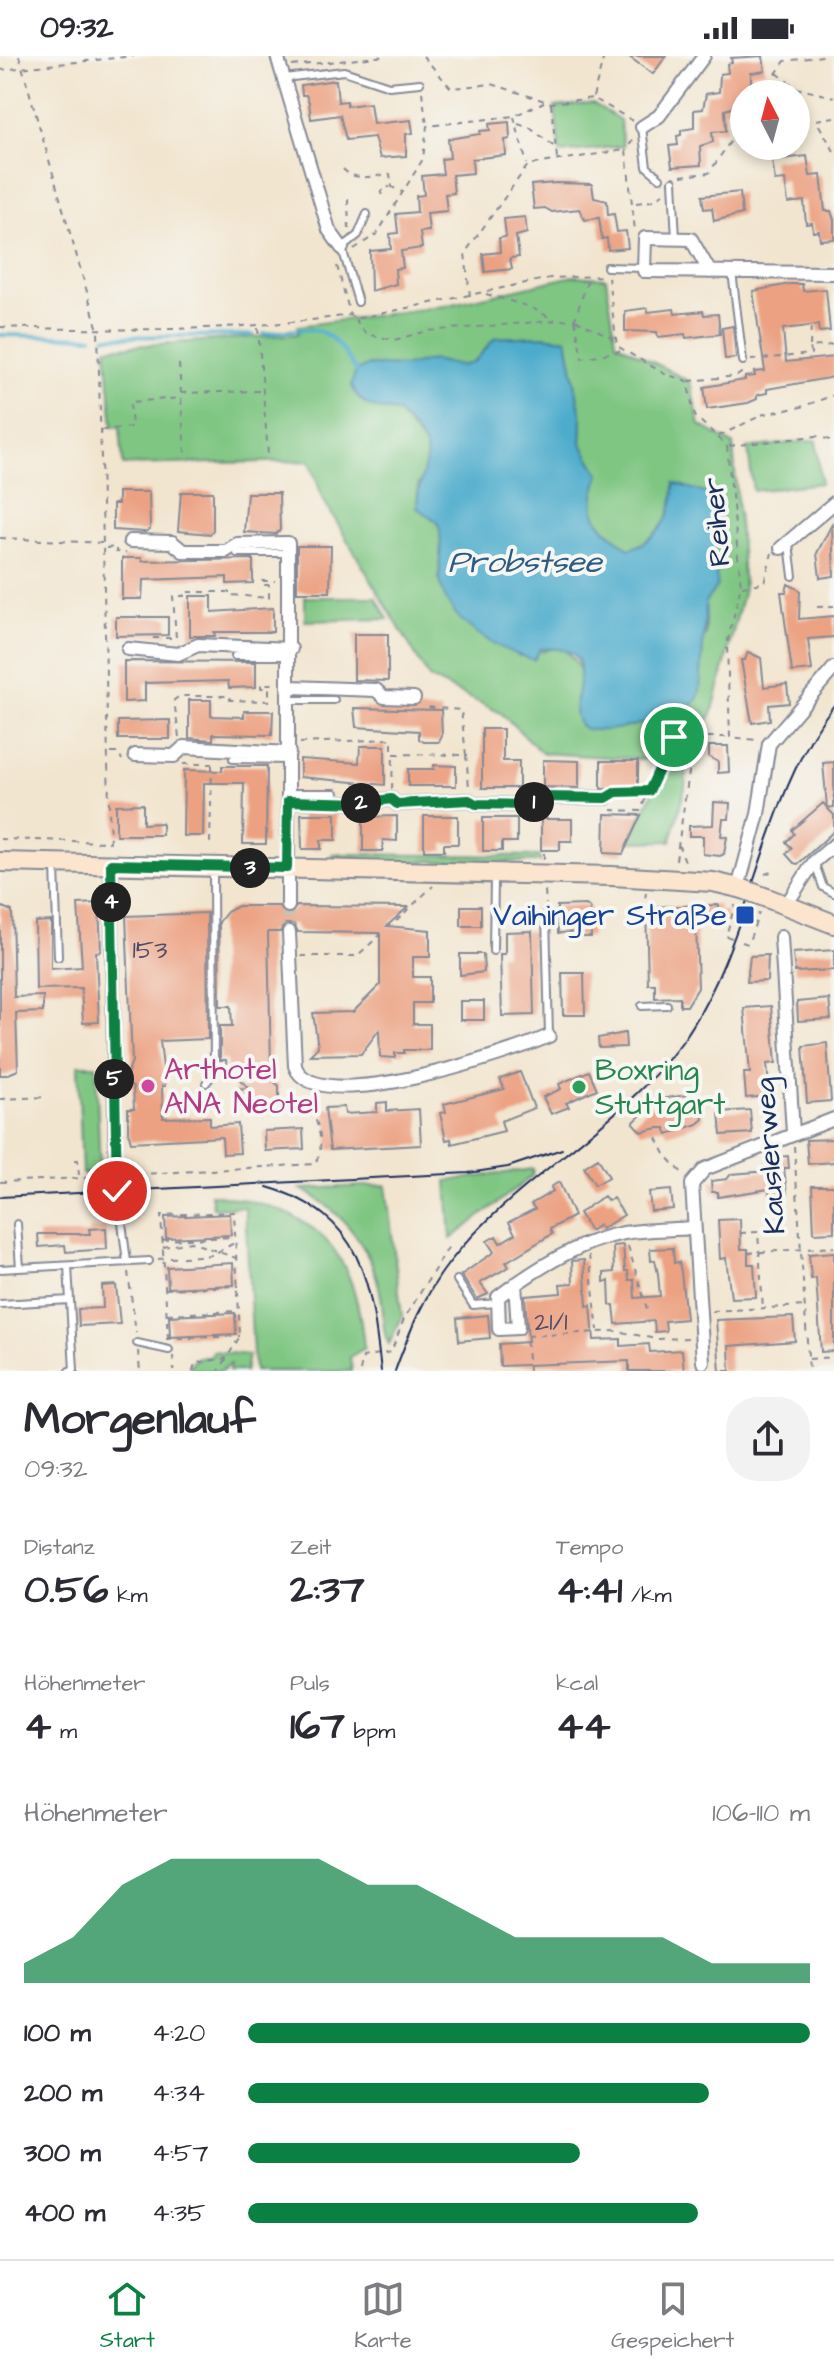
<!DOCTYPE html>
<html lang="de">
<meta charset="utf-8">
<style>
body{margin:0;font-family:"Architects Daughter",sans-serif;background:#f2f2f3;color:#2b2b33;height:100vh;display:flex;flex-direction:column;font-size:30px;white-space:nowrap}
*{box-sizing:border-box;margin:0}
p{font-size:26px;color:#7c7c81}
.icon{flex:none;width:44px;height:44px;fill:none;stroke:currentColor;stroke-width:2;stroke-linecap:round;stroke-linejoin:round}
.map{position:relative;height:1315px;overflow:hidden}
.drawer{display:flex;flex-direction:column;background:#fff;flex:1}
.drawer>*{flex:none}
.needle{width:52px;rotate:354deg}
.fabs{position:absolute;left:730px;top:24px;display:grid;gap:16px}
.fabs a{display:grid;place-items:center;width:80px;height:80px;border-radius:50%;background:#fff;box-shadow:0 4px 12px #0003;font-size:40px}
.pin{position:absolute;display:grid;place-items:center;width:68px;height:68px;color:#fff;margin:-34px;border:4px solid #fff;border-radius:50%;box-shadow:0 2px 8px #0007}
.km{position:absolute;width:40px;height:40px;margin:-20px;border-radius:50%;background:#222;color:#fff;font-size:22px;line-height:40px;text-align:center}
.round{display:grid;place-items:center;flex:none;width:84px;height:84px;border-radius:32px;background:#f2f2f3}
.head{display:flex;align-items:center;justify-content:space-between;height:136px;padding:0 24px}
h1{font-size:44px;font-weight:700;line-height:60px}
.figures{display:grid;grid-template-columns:repeat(3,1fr);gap:12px;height:136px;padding:8px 24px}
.figures div{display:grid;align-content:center}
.figures b{font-size:40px;font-weight:700}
.figures small{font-size:22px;font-weight:400}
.figures p{font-size:22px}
.chart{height:224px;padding:16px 24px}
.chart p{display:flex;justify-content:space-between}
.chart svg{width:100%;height:144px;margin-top:8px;fill:#0b8043;opacity:.7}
ul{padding:0 24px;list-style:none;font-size:26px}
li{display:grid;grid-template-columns:128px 96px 1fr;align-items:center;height:60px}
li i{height:20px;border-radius:10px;background:#0b8043}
.status{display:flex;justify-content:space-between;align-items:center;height:56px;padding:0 40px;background:#fff;direction:ltr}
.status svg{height:22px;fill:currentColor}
.tab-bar{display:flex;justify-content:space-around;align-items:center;height:112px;border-top:2px solid #e1e1e2;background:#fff;font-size:22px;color:#7c7c81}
.tab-bar a{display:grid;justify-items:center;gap:4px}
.tab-bar .selected{color:#0b8043}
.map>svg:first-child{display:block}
.green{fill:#7fc682;stroke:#4d7a70;stroke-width:2;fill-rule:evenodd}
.water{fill:#4daccc;stroke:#346e95;stroke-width:2}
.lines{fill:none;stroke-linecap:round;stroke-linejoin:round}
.stream{stroke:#4daccc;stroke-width:4}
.building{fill:#eca182}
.minor-tunnel{stroke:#c7c1b8;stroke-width:12;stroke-dasharray:12 6;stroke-linecap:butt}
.service-casing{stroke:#868a96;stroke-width:10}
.minor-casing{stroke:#868a96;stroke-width:16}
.secondary-casing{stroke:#868a96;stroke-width:22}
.path{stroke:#868a96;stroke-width:2;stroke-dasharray:6 6;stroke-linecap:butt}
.service{stroke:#fff;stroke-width:6}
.minor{stroke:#fff;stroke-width:12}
.secondary{stroke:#fbe5cf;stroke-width:18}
.tram{stroke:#1b2f5e;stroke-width:2}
.secondary-bridge-casing{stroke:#868a96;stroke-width:22;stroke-linecap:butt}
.secondary-bridge{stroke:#fbe5cf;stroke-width:18}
.route-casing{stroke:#fff;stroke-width:16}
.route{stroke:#0b8043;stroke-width:10}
.transit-dot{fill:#1a4fb4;stroke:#f6f6f2;stroke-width:3}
.hotel-dot{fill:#d1479c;stroke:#f6f6f2;stroke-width:3}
.leisure-dot{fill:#2e9e5b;stroke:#f6f6f2;stroke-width:3}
.labels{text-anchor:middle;stroke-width:8;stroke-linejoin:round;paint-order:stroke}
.number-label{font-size:26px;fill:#4f4c67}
.street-label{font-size:30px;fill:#1b2f5e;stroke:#f6f6f2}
.transit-label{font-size:30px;fill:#164399;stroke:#f6f6f2;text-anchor:end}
.hotel-label{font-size:30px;fill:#b23c85;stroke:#f6f6f2;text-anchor:start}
.leisure-label{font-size:30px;fill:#27864d;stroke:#f6f6f2;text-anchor:start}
.water-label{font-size:32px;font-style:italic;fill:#2c5b84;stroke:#f6f6f2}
</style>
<div class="status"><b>09:32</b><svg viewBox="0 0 49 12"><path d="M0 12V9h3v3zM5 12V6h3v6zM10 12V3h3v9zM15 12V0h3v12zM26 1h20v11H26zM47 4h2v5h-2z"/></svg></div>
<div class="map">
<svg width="834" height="1315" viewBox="0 0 834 1315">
<rect width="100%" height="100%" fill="#f6f6f2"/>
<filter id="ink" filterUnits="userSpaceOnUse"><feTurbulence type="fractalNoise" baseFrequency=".0125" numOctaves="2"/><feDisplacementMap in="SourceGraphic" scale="16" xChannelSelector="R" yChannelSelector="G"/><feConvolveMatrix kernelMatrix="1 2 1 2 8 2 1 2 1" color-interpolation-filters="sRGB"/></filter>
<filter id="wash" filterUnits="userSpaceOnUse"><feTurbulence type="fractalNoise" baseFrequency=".006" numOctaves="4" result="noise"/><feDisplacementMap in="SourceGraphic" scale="32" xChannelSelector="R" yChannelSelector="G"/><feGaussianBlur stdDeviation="1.8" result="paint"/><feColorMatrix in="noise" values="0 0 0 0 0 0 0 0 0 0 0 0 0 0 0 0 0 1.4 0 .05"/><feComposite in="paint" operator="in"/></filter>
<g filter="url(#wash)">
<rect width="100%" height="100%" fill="#f2e5cf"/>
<!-- green -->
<path class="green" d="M593 47 620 64 623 90 560 97 555 51Z
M573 220 606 222 616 286 690 326 700 369 733 388 744 533 712 658 694 682 689 702 654 704 542 697 501 657 429 622 323 443 310 405 123 409 120 371H113L106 292 298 278V270L444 250ZM542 280 567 283 582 365 581 388 600 418C582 462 601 467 629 494 651 486 668 467 675 446L717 530 706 545V580L576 643C588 621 579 605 561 591L519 600 495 585 439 523 441 476 438 466 417 452 418 429 428 411 427 391 397 356 369 309 405 310 433 304 461 310 475 305 495 282Z
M816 384 821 427 753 435 748 392Z
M305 541H376L388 563 305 565Z
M668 706H687L685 732 671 785 629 786Z
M332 798 538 800 541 806 366 805 332 801Z
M78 1009H96L100 1117 82 1118Z
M533 1113 532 1120 451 1183 447 1125Z
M386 1129 402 1261 389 1288C382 1278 384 1259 382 1246 375 1196 345 1156 301 1133Z
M211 1138C314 1152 355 1187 364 1292L350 1301 352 1315H254L245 1151 213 1152Z
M212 1295 248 1299 245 1315H229L230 1308 221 1315H191L190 1309 195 1303 212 1300Z"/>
<!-- water -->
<path class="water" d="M542 280 567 283 582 365 581 387 600 419C583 461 600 469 629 493 660 483 675 458 674 427L711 439 717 530 706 545 700 635C699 638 698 643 695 646 682 660 597 683 582 671 557 650 615 587 540 593L534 604C497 594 443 564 440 522 438 503 444 485 438 466L417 452C420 396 446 405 397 356 374 353 360 350 351 329L356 315 369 309 405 310 433 304 461 310 475 305 495 282Z"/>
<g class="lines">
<!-- stream -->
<path class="stream" d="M264 278C318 271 327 266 356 315
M0 279 92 281
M105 281 253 279"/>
</g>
<g id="blocks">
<!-- building -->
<path class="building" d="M628 0H666L653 18Z
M763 0 765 15 751 17V38L738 40 739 50 725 54 726 75 712 76 713 86 700 90 701 109 672 111 669 90 678 89 677 80 681 79V74L694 72V54L703 53 706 38 719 36 720 18 728 17 727 8 732 7 731 2Z
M336 24 338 46 347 45V50L370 47 373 68 411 64 413 77 406 78V100L380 102 374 81 346 84 340 59 311 63 309 46 306 39H302L301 29Z
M509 66 510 83 505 84 506 99 472 103 473 117 452 119 454 137 445 138 447 155 427 157 429 175 420 176 422 192 401 195 403 212 395 213 396 228 371 235 370 195 391 193 390 178 398 177 396 158 417 156 416 140 424 139 422 120 443 118 441 103 450 102 448 83 480 78V75L490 74 489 68Z
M807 100 810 120 821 119 825 155H831L834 164V183L820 184 819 175 813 176 812 167 806 168 804 145 788 147 785 124 775 125 772 104Z
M556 127 592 128 594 142 607 145 608 159 614 158 617 176 626 175 628 192 608 194 607 182 602 183 599 162 585 164 579 153 552 156 545 152 534 153 531 129Z
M740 136 742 158 714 165 712 152 704 153 702 140Z
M525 161 527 177 516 180 519 201 510 202 512 213 485 216 483 198 500 196 499 182 506 181 504 163Z
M790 228H802L803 235 826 233 830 275 819 276 818 269 783 273 786 306 834 301V321L767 333V337L757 339V343L748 347 707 353 704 331 745 324V321L755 320 754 316 765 315 753 235Z
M647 252 648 256 674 253 675 258 703 255 704 259 718 258 720 278 686 282 685 278 658 281 657 276 625 275V255Z
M733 270 736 302 725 303 722 272Z
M118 436H149L150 473 145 476 113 474V448H118Z
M181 436H213V474L210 478 178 475Z
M247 437H279L280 474 276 478 244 476Z
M832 468 834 520 820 522 817 497Z
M297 490H331L330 536H297Z
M122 502H142V505L253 503V527L227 528V521L143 524 142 543H122Z
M788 528 800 534 799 563 834 560V581L808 583 812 614 792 616 781 536H786Z
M190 540H212V556L273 552V576H214L215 580H190Z
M116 561H168V579L116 580Z
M354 578H388V625L354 624Z
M748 596 761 602 764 631 787 628 789 647 769 649 770 664 752 667 741 604H745Z
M124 605 256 606V631L229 632 228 625 145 627V645L124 646Z
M189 644H211V660L244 661V655H273L272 679 213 678V684L189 682Z
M354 652 441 654 442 680 439 686H424L419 683V675L356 671Z
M170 664V683H118V665Z
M482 673H503V705H519V732H482Z
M360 690H385V729L300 721V703L359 707Z
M709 690H728L729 716 718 717V706L709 701Z
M543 704 579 705V732L543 731Z
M601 705H638V733H601Z
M834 706V751L827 752 834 759V775L798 808 794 807 786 798 792 792 786 786 794 778 792 774 823 747 827 751 823 707Z
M434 709 456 710V730H408V713H434Z
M222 710H267L266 788H243L244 727H204L203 780H183L184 714 222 715Z
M714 746 730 747 729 763H723L721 780 727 781 724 798 720 800 703 798V780H689V770L713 769Z
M143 748V768L162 767V779H116V749Z
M301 758H336V784H321V793H302Z
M605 758 641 759 623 798 604 797Z
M397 760V785L383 784V795H363V761Z
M424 760H458V788H444V795H424Z
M483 762H517V786H502V795H483Z
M541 763H572V785H560V794H541Z
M99 847 101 895 96 896 99 966 83 967 81 932 36 933 35 866 51 865V913L82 911 78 848Z
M586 849 590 852 591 881H577V876L558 877 557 850Z
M719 849V855H726L727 864 696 866 698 932 687 950H680V941L655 942V928H648L646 851Z
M0 850 12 855 14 941 43 940V956L16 957 18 1014 6 1019H0Z
M238 850H279L287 859 297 850 408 851 387 870 430 874V901H413V921H430V947H413V968H430V994H404V997H395V1002L380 1001 379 974 361 998 310 999 318 991 313 957 353 956 380 929V877L298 876 294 868H285L280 876H268L271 1010 265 1018 279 1030V1046L269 1058 255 1059 234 1043V1033L249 1032 227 1012 226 1004H220V970H232L231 950H220L219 866 227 856Z
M461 850H481V870H461Z
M207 857 208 983 160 985 165 1030H162L163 1062 210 1061V1070L238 1068 240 1097 223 1098 222 1081 131 1086 128 1075V1053H134L133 1031 124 1026 132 1005 126 860Z
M532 875 534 959 502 960 500 898H505V876Z
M834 894V914L795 916 793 897Z
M460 898H483L484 916 460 919Z
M768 899 767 925 747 926 750 900Z
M562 917H584L585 959H563Z
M829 943 831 963 798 965 797 946Z
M460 945H484V964H460Z
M771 950 776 1007 767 1008 770 1040 746 1042 744 1017H750L744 952Z
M625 977 626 991 599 992 598 982Z
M827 987 831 1045 807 1047 803 990Z
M589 1015 597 1033 566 1047 569 1051 551 1058 543 1041 561 1033 559 1028Z
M520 1016 534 1052 501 1065 504 1075 452 1088 451 1083 446 1084 440 1057 446 1056 444 1048 504 1033 500 1023Z
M687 1039 688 1048 701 1052 703 1063 697 1068 668 1078 665 1072H658L641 1076 633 1067 649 1051 661 1049 660 1043Z
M387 1046V1055L419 1053 421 1089 330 1094 325 1052 344 1051 345 1058 377 1056V1047Z
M750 1054 752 1077 721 1079 719 1056Z
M303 1073 304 1093 265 1095 264 1075Z
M834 1083V1106L808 1108 806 1084Z
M788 1100 789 1112H784L787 1138 770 1140 769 1133 718 1141V1136H712L711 1125 727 1123 731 1118 768 1115 767 1102Z
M598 1102 609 1121 595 1129 584 1111Z
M559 1126 574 1160 550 1173 552 1178 506 1206 509 1211 480 1227 488 1238 477 1243 461 1219 494 1196 487 1185 496 1180 500 1187 515 1178 509 1166 535 1153 531 1148 553 1135 551 1131Z
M812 1130H834V1176L814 1177Z
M671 1134 673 1153 651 1155 649 1136Z
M604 1140 608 1145 613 1142 624 1159 601 1173 599 1169 590 1175 579 1157Z
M230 1158 231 1179 166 1182 165 1161Z
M740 1163 741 1193H748V1208H754L756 1241 731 1242 726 1202 720 1203 718 1164Z
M106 1172 107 1193 66 1196 65 1189 39 1191 38 1178H90L89 1173Z
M623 1189 625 1215H628L629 1224H634L635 1242 660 1240 658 1218 655 1204 651 1205 650 1193 673 1192 674 1207 679 1206 681 1216 686 1263 665 1265 666 1275 655 1276 654 1265 616 1268 614 1249H610L609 1225 604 1226V1217L614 1216 613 1190Z
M834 1196V1295L821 1296 816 1222 811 1223 809 1198Z
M584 1204 587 1250 591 1249 594 1284 621 1283V1290L649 1288 650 1296 682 1294 684 1315H629V1305L500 1310 499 1288 528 1286 525 1240 561 1237 560 1228 573 1227 572 1205Z
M233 1207 234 1229 168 1232 167 1211Z
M116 1229 120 1268 79 1270 78 1253 103 1252 102 1230Z
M235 1257 236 1278 170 1281 169 1260Z
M488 1259 490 1282 459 1285 457 1262Z
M793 1261 795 1285 729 1290 730 1315H720L716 1264Z"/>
</g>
</g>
<g filter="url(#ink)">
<use href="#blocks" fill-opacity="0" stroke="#868a96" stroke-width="2"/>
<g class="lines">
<!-- minor-tunnel -->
<path class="minor-tunnel" d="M288 850 289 876"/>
<!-- service casing -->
<g class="service-casing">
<path id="service" d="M284 22 344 15 389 30 420 27
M642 71 647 111 660 122
M673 125 676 183
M607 211 644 212
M732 216 743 305
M358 246 342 192 358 179 367 158
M789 488 793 520
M237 497H290
M235 600H287
M291 644H334
M233 703 289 704
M288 737H335
M815 808 823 831 834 837
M55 810 58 901
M546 858 549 980
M493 895 494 821
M642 950 667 949
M206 1027 214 1017 213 815
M116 1120 127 1206
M17 1168 20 1212
M68 1210 74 1314 69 1315
M0 1213 149 1205
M457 1224 473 1249 497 1247
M0 1248 70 1244
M137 1287 169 1294"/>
</g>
<!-- minor casing -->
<g class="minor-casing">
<path id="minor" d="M277 0 329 174 342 192
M642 71 659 60 704 0
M710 216 691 183 645 182 644 215 834 217
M130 485 172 486 183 495H226L237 488 288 487V850
M781 492 834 447
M128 593 178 598 198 589 291 593
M291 631 376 634 384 641 414 642
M135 699 174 700 184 691 289 697
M288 745 364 747 391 743 397 748 469 744 476 748 530 749 543 741 606 742
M111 808 116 1120
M738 832 758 758 769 688 834 612
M786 849 814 806 834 789
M289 876 295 1010C313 1064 510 997 549 980
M781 881 793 1077
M515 1228 518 1272 499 1273 498 1241C535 1213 579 1185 624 1177 646 1173 670 1174 692 1172
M703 1306 692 1128 705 1113 834 1063"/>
</g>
<!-- secondary casing -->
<g class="secondary-casing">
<path id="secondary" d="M0 806 612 820 713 826 743 833
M767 842 834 868"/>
</g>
<!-- path -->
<path class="path" d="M19 0 98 274 110 792
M423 0 451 32 492 28 551 47 593 42 633 65
M292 10 386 0
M0 14 134 0
M777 17 796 32 834 41
M422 36 427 69
M762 38 785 5 823 0
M593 41 604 0
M551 48 557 102
M514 61 527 108
M834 61 816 64 834 95
M518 68 530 72 556 92
M633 84 626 94 635 175
M343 113C355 126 374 120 390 118L392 131 402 136
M681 120 709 117 744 65
M381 139 383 132 390 131
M348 143 349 174
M636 147 651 145 663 138
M354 193 377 178 423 103 427 70 514 60 544 46
M337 210 350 258
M608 221 617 290 665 318 687 325 695 360 727 390 741 530 727 588 730 681 756 684
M486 238 530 251 555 264
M470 240 465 197 528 109 624 94
M355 263 366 278 394 284 427 275 575 263 589 220
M575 264 582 302 620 295
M576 264 613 282
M0 271C118 275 233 276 350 259L355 263 550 222 604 220
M258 272 268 399
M810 290 811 267
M751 304 811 298 810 291 834 289
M179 308 181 337
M689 325 737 320 744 315
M181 337 262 335
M101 374 132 371 130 346 181 342 185 397
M719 380 764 358 801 351 834 339
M729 390 816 380 834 385
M0 482 103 487
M106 492 116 491V496L126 497
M742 530 764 527 772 497
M817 551 834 550
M153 582H176L173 540H184V536H231V539L269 542V529H262V525H275
M179 681 174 644 180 640H230V644L269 645V632H261V628H273
M300 687 392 683V697
M111 697H119L122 704
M466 699 469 731
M665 702H687
M183 708H212
M212 709 210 786 213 791
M392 733 393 698 466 699 461 654 424 651
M618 736 649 735
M611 754 640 755 674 681H729
M0 783 109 786
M678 788 685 805
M544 797V805
M676 804 694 683
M765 818 771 816
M545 835 546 848
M637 853H646
M643 853 646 837
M396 865 433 830
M732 882 726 880 735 849
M742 886 748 888 759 857
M301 900H357L380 879
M0 1043 45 1041
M657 1082 665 1098 683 1118
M794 1090 809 1315
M75 1104H78L79 1121
M126 1119 314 1108C329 1090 315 1055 302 1040
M0 1126 104 1121
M740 1177 758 1176 763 1253
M162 1184 235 1181
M628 1190 647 1253
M163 1191 191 1186 236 1202
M748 1197 834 1191
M589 1199 598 1274
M158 1203 212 1199 236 1186
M128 1216 136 1277
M165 1233 239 1230
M712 1255 805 1250
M167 1258 239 1255
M166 1283 240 1280
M168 1283 161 1159 234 1156 240 1280 219 1315
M138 1295 140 1315
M173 1300 174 1315
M809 1303 834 1301
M193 1315 195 1307 227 1302
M360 1315 363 1301 391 1296 404 1263 451 1187
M529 1315 526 1280 617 1275 656 1283 688 1282"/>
<!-- service -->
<use href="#service" class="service"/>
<!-- minor -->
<use href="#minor" class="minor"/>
<!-- secondary -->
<use href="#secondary" class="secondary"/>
<!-- tram -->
<path class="tram" d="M267 1131C364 1159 371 1228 381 1315
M0 1141 468 1117 508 1111 562 1093
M395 1315C409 1277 424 1239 449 1207 515 1122 619 1073 682 986 753 886 760 743 834 649"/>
<!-- secondary-bridge casing -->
<g class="secondary-bridge-casing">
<path id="secondary-bridge" d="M743 833 767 842"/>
</g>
<!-- secondary-bridge -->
<use href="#secondary-bridge" class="secondary-bridge"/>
</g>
</g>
<g class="lines" filter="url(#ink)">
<!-- route casing -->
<g class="route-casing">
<path id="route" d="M117 1135 111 808 287 812 288 745 364 747 391 743 397 748 469 744 476 748 530 749 543 741 606 742 616 736 649 735 674 681"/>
</g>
<!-- route -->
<use href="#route" class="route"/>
</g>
<!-- markers -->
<rect class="transit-dot" x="735" y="849" width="20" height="20" rx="4"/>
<circle class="hotel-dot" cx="148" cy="1030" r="8"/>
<circle class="leisure-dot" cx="579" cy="1031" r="8"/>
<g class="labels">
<!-- number labels -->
<g class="number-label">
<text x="150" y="902">153</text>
<text x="551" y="1274">21/1</text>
</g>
<!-- street labels -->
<g class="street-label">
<text transform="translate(716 466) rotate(-95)" y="10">Reiher</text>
<text transform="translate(769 1100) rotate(-94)" y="10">Kauslerweg</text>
</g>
<!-- transit labels -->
<g class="transit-label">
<text x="727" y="869">Vaihinger Straße</text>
</g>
<!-- hotel labels -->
<g class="hotel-label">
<text x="164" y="1023">Arthotel<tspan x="164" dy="34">ANA Neotel</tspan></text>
</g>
<!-- leisure labels -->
<g class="leisure-label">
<text x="595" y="1024">Boxring<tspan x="595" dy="34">Stuttgart</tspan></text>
</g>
<!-- water labels -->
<g class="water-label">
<text x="525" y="516">Probstsee</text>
</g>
</g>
</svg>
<div class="fabs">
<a><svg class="needle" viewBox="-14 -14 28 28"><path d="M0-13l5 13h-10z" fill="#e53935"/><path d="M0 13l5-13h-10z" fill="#7c7c81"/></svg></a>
</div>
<div class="pin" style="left:674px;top:681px;background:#1e9e55"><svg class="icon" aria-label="arrive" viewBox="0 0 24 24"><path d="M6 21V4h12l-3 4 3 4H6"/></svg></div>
<div class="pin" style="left:117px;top:1135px;background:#d93025"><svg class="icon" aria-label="check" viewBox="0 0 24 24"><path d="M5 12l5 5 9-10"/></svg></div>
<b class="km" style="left:534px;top:746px">1</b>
<b class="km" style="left:361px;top:747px">2</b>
<b class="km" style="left:250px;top:812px">3</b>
<b class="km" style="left:111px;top:846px">4</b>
<b class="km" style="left:114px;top:1023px">5</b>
</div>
<section class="drawer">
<div class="head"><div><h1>Morgenlauf</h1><p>09:32</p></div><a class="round"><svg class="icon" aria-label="share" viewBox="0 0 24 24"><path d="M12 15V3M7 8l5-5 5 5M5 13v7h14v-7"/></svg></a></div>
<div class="figures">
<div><p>Distanz</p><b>0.56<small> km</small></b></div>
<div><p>Zeit</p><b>2:37</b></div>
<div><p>Tempo</p><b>4:41<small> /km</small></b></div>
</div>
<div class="figures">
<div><p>Höhenmeter</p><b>4<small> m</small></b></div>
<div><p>Puls</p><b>167<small> bpm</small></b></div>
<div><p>kcal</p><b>44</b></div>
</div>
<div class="chart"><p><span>Höhenmeter</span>106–110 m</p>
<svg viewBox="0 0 160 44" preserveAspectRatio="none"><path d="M0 44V38L10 30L20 14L30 6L40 6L50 6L60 6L70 14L80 14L90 22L100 30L110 30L120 30L130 30L140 38L150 38L160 38V44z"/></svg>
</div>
<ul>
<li><b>100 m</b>4:20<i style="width:100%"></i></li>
<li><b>200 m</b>4:34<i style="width:82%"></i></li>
<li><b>300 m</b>4:57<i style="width:59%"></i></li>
<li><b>400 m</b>4:35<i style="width:80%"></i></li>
</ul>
</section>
<nav class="tab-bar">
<a class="selected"><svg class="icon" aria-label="home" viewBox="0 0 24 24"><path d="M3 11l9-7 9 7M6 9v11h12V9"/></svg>Start</a>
<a><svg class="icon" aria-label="map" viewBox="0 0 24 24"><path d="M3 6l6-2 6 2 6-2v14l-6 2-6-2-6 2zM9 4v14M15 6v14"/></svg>Karte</a>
<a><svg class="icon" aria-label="saved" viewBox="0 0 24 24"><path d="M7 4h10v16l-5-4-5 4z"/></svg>Gespeichert</a>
</nav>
